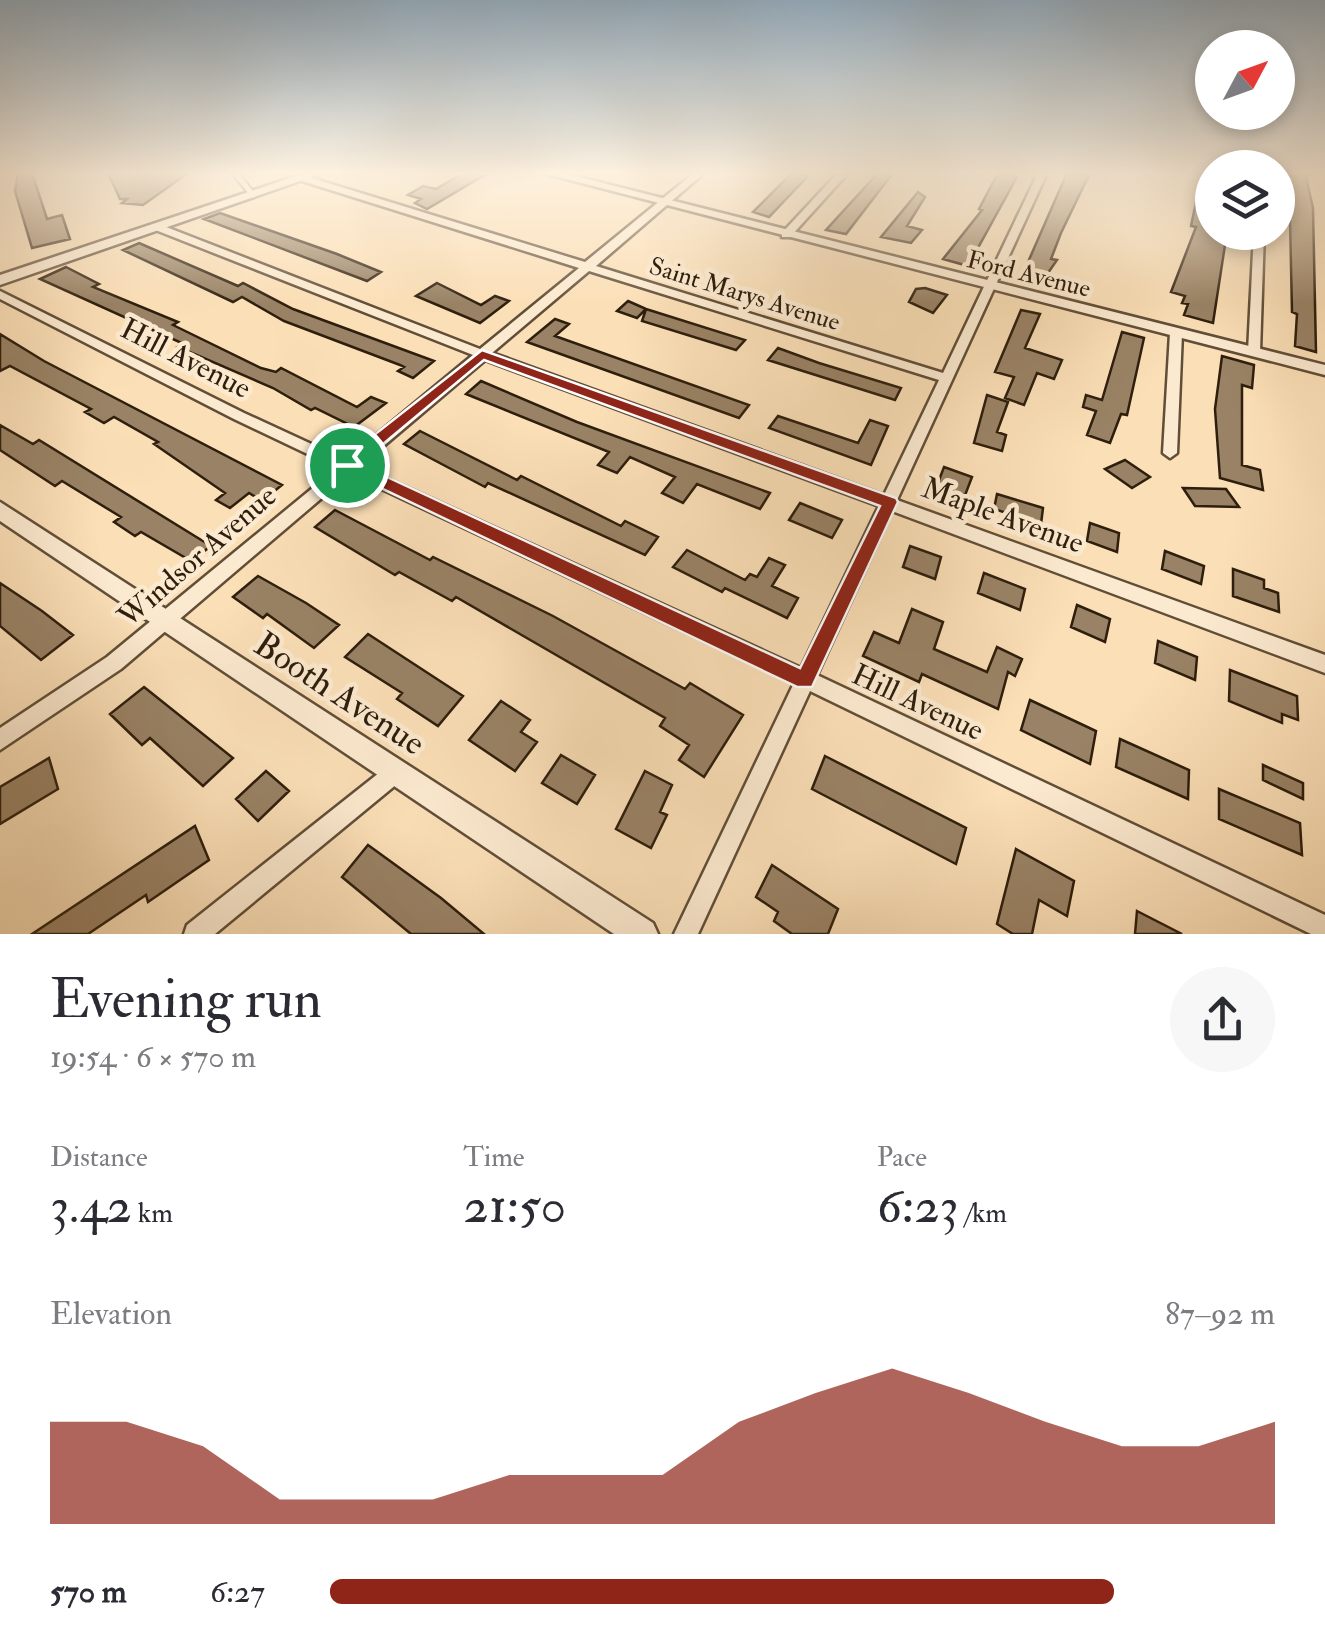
<!DOCTYPE html>
<meta charset="utf-8">
<style>
body{margin:0;font-family:"IM FELL Double Pica",serif;background:#f7f7f7;color:#2b2b33;height:100vh;display:flex;flex-direction:column;font-size:38px;white-space:nowrap}
*{box-sizing:border-box;margin:0}
p{font-size:32px;color:#7c7c81}
.icon{flex:none;width:55px;height:55px;fill:none;stroke:currentColor;stroke-width:2;stroke-linecap:round;stroke-linejoin:round}
.map{position:relative;height:934px;overflow:hidden}
.sheet{display:flex;flex-direction:column;background:#fff;flex:1}
.sheet>*{flex:none}
.needle{width:65px;rotate:49deg}
.fabs{position:absolute;left:1195px;top:30px;display:grid;gap:20px}
.fabs a{display:grid;place-items:center;width:100px;height:100px;border-radius:50%;background:#fff;box-shadow:0 5px 15px #0003;font-size:50px}
.pin{position:absolute;display:grid;place-items:center;width:85px;height:85px;color:#fff;margin:-42px;border:5px solid #fff;border-radius:50%;box-shadow:0 2px 10px #0007}
.round{display:grid;place-items:center;flex:none;width:105px;height:105px;border-radius:52px;background:#f7f7f7}
.overview{display:flex;align-items:center;justify-content:space-between;height:170px;padding:0 50px}
h1{font-size:55px;font-weight:600;line-height:75px}
.figures{display:grid;grid-template-columns:repeat(3,1fr);gap:15px;height:170px;padding:10px 50px}
.figures div{display:grid;align-content:center}
.figures b{font-size:50px;font-weight:600}
.figures small{font-size:28px;font-weight:400}
.figures p{font-size:28px}
.chart{height:280px;padding:20px 50px}
.chart p{display:flex;justify-content:space-between}
.chart svg{width:100%;height:180px;margin-top:10px;fill:#8f2418;opacity:.7}
ul{padding:0 50px;list-style:none;font-size:32px}
li{display:grid;grid-template-columns:160px 120px 1fr;align-items:center;height:75px}
li i{height:25px;border-radius:12px;background:#8f2418}
.map>svg:first-child{display:block}
.building{fill:#998265;stroke:#2e1e0d;stroke-width:2.5}
.lines{fill:none;stroke-linecap:round;stroke-linejoin:round}
.service-casing{stroke:#614e38;stroke-width:9}
.minor-casing{stroke:#614e38;stroke-width:5}
.tertiary-casing{stroke:#614e38;stroke-width:5}
.service{stroke:#fcead0;stroke-width:5}
.minor{fill:#fcead0;fill-rule:evenodd}
.tertiary{fill:#fcead0;fill-rule:evenodd}
.route{fill:#8f2418;stroke:#fff;stroke-width:2.5;fill-rule:evenodd}
.labels{text-anchor:middle;stroke-width:9;stroke-linejoin:round;paint-order:stroke}
.far-street-label{font-size:25px;fill:#2e1e0d;stroke:#fcead0}
.street-label{font-size:30px;fill:#2e1e0d;stroke:#fcead0}
.near-street-label{font-size:35px;fill:#2e1e0d;stroke:#fcead0}
</style>
<div class="map">
<svg width="1325" height="934" viewBox="0 0 1325 934">
<rect width="100%" height="100%" fill="#fbdfb7"/>
<filter id="stains"><feTurbulence type="fractalNoise" baseFrequency=".002" numOctaves="4"/><feColorMatrix values="0 0 0 0 .2 0 0 0 0 .09 0 0 0 0 .02 0 0 0 .5 -.17"/></filter>
<radialGradient id="worn" r=".72"><stop offset=".6" stop-color="#630" stop-opacity="0"/><stop offset="1" stop-color="#630" stop-opacity=".3"/></radialGradient>
<!-- building -->
<path class="building" d="M18 173H32L47 219 62 215 70 239 32 248 15 191Z
M108 173H188L143 205 122 203 127 199H120Z
M463 173H488L427 209 415 203 421 199 408 195 423 186 436 189Z
M792 173 809 175 769 217 753 212Z
M878 173H893L846 234 826 230Z
M998 173 1017 177 968 266 943 259 982 210 979 209Z
M1067 173H1090L1061 233 1051 259 1057 260 1041 283 1021 278Z
M1202 173H1212V232H1227L1213 323 1184 315 1188 304 1182 303 1185 296 1171 292 1196 227 1191 226Z
M1289 173H1305L1313 208 1316 352 1295 346 1297 314 1292 312Z
M918 192 925 197 907 226 922 230 911 243 881 237Z
M220 213 337 254 381 272 367 281 204 219Z
M139 243 238 286 243 283 293 309 434 361 413 378 398 371 404 367 400 365 284 321 242 297 233 302 123 250Z
M66 267 99 284 93 287 178 322 173 325 261 368 276 372 281 368 357 407 371 397 386 403 354 427 315 408 311 410 273 388 178 347 184 344 40 279Z
M437 283 481 305 495 296 509 301 480 323 416 296Z
M925 288 947 295 933 313 909 302 916 289Z
M628 301 646 309 745 340 736 350 642 321 646 309 637 318 617 311Z
M1021 310 1040 314 1025 348 1062 360 1054 379 1037 373 1024 405 1005 398 1014 377 995 372Z
M555 319 569 324 555 336 749 405 739 418 527 342Z
M1122 332 1144 338 1127 415 1121 414 1110 443 1087 435 1096 411 1083 407 1086 395 1102 400Z
M0 334 44 361 282 485 262 501 249 493 230 508 216 500 225 493 154 444 158 442 114 417 104 423 85 412 91 409 10 366 0 371Z
M778 348 819 363 901 388 895 400 768 360Z
M1222 356 1254 365 1252 388 1242 385V465L1260 470 1263 490 1220 478 1215 409Z
M481 381 577 422 770 493 760 509 697 484 683 503 662 493 675 477 630 457 617 473 598 465 609 452 466 394Z
M987 395 1008 402 997 432 1006 435 1002 451 974 443Z
M778 416 858 443 870 420 888 426 871 465 769 428Z
M0 425 33 444 39 440 211 546 191 561 141 532 135 536 114 522 121 517 62 481 55 486 0 450Z
M420 431 517 480 521 476 621 526 625 521 658 537 645 555 488 483 485 487 404 444Z
M1125 460 1150 477 1132 488 1105 469Z
M944 467 972 477 964 498 936 488Z
M1183 488 1226 489 1239 507 1195 506Z
M997 494 1043 508 1041 524 994 509Z
M800 503 842 520 832 538 789 520Z
M335 510 430 560 433 557 553 616 685 689 690 683 743 715 704 777 679 760 689 745 660 726 665 718 456 597 452 601 399 572 395 575 315 527Z
M1090 523 1119 533 1117 552 1087 541Z
M910 546 941 557 935 579 903 567Z
M687 550 745 580 750 574 757 577 769 558 785 565 772 586 798 598 787 618 725 588 722 592 673 567Z
M1165 551 1204 566 1201 584 1162 569Z
M1233 569 1264 580V588L1278 593 1279 612 1233 596Z
M984 573 1025 589 1020 610 978 593Z
M258 576 306 603 339 625 314 648 267 614 263 618 233 597Z
M0 583 42 611 73 635 41 660 0 626Z
M1077 605 1110 619 1105 642 1071 627Z
M912 609 943 622 934 649 987 672 997 647 1022 659 1015 676 1008 672 998 709 922 674 919 682 863 656 874 632 899 643Z
M368 634 463 696 438 726 397 699 402 693 345 657Z
M1158 641 1197 657 1195 680 1155 663Z
M1230 670 1297 696 1298 720 1282 714V723L1229 701Z
M144 687 233 758 203 786 150 738 142 745 110 714Z
M1030 700 1096 731 1090 764 1021 730Z
M501 701 530 720 521 732 537 742 515 771 469 740Z
M1120 739 1189 770 1188 799 1116 767Z
M561 755 595 775 577 804 542 783Z
M825 756 966 828 956 864 812 789Z
M49 758 58 789 0 824V787Z
M1263 765 1303 783V799L1263 780Z
M266 771 289 791 258 821 236 799Z
M645 771 672 785 660 812 667 815 651 848 616 829Z
M1219 789 1300 823 1302 855 1219 819Z
M195 826 209 860 148 902 146 895 88 934H32Z
M368 845 441 898 484 934H411L342 877Z
M1016 849 1074 881 1067 916 1039 900 1032 934H1013L997 924Z
M772 865 838 909 828 934H792L774 921 778 912 756 897Z
M1137 911 1182 934H1135Z"/>
<g class="lines">
<!-- service casing -->
<g class="service-casing">
<path id="service" d="M235 173 253 195"/>
</g>
<!-- minor casing -->
<g class="minor-casing">
<path id="minor" d="M694 173H704L596 266 943 373 1038 173H1047L897 500 1325 655V673L892 511 817 675 1325 915V934H1311L810 691 698 934H674L794 683 350 474 121 669 0 750V728L107 657 337 468 234 419 0 299V291L244 413 346 460 473 355 153 229V225H161L480 349 579 268 299 180V176H305L585 262ZM589 271 939 380 884 495 492 353ZM485 360 879 506 801 668 360 466Z
M838 173H848L790 237H782V233Z
M1254 232H1264L1260 352 1254 356 1248 352Z
M1176 329 1182 333 1177 453 1170 458 1163 453 1170 333Z
M396 762 403 765 406 772 403 779 215 934H184L187 925 389 765Z"/>
</g>
<!-- tertiary casing -->
<g class="tertiary-casing">
<path id="tertiary" d="M305 173H323L0 285V275Z
M543 173H563L1325 365V375Z
M0 502 653 923 658 934H614L0 521Z"/>
</g>
<!-- service -->
<use href="#service" class="service"/>
<!-- minor -->
<use href="#minor" class="minor"/>
<!-- tertiary -->
<use href="#tertiary" class="tertiary"/>
</g>
<!-- sky -->
<linearGradient id="sky" x2="0" y2="1"><stop stop-color="#93abbd"/><stop offset="0.57" stop-color="#fdf1df"/><stop offset="1" stop-color="#fdf1df" stop-opacity="0"/></linearGradient>
<rect width="1325" height="304" fill="url(#sky)"/>
<!-- route -->
<path class="route" d="M482 350 896 498 898 502 812 687H797L341 469V461ZM484 360 880 506 800 668 359 464Z"/>
<g class="labels">
<!-- far-street labels -->
<g class="far-street-label">
<text transform="translate(1029 273) rotate(14)" y="9">Ford Avenue</text>
<text transform="translate(745 293) rotate(17)" y="9">Saint Marys Avenue</text>
</g>
<!-- street labels -->
<g class="street-label">
<text transform="translate(186 358) rotate(27)" y="10">Hill Avenue</text>
<text transform="translate(1003 515) rotate(20)" y="10">Maple Avenue</text>
<text transform="translate(197 556) rotate(-41)" y="10">Windsor Avenue</text>
<text transform="translate(918 702) rotate(25)" y="10">Hill Avenue</text>
</g>
<!-- near-street labels -->
<g class="near-street-label">
<text transform="translate(340 693) rotate(33)" y="12">Booth Avenue</text>
</g>
</g>
<rect width="100%" height="100%" filter="url(#stains)"/>
<rect width="100%" height="100%" fill="url(#worn)"/>
</svg>
<div class="fabs">
<a><svg class="needle" viewBox="-14 -14 28 28"><path d="M0-13l5 13h-10z" fill="#e53935"/><path d="M0 13l5-13h-10z" fill="#7c7c81"/></svg></a>
<a><svg class="icon" aria-label="layers" viewBox="0 0 24 24"><path d="M12 4l9 5-9 5-9-5zM3 14l9 5 9-5"/></svg></a>
</div>
<div class="pin" style="left:347px;top:465px;background:#1e9e55"><svg class="icon" aria-label="arrive" viewBox="0 0 24 24"><path d="M6 21V4h12l-3 4 3 4H6"/></svg></div>
</div>
<section class="sheet">
<div class="overview"><div><h1>Evening run</h1><p>19:54 · 6 × 570 m</p></div><a class="round"><svg class="icon" aria-label="share" viewBox="0 0 24 24"><path d="M12 15V3M7 8l5-5 5 5M5 13v7h14v-7"/></svg></a></div>
<div class="figures">
<div><p>Distance</p><b>3.42<small> km</small></b></div>
<div><p>Time</p><b>21:50</b></div>
<div><p>Pace</p><b>6:23<small> /km</small></b></div>
</div>
<div class="chart"><p><span>Elevation</span>87–92 m</p>
<svg viewBox="0 0 160 44" preserveAspectRatio="none"><path d="M0 44V19L10 19L20 25L30 38L40 38L50 38L60 32L70 32L80 32L90 19L100 12L110 6L120 12L130 19L140 25L150 25L160 19V44z"/></svg>
</div>
<ul>
<li><b>570 m</b>6:27<i style="width:83%"></i></li>
</ul>
</section>
